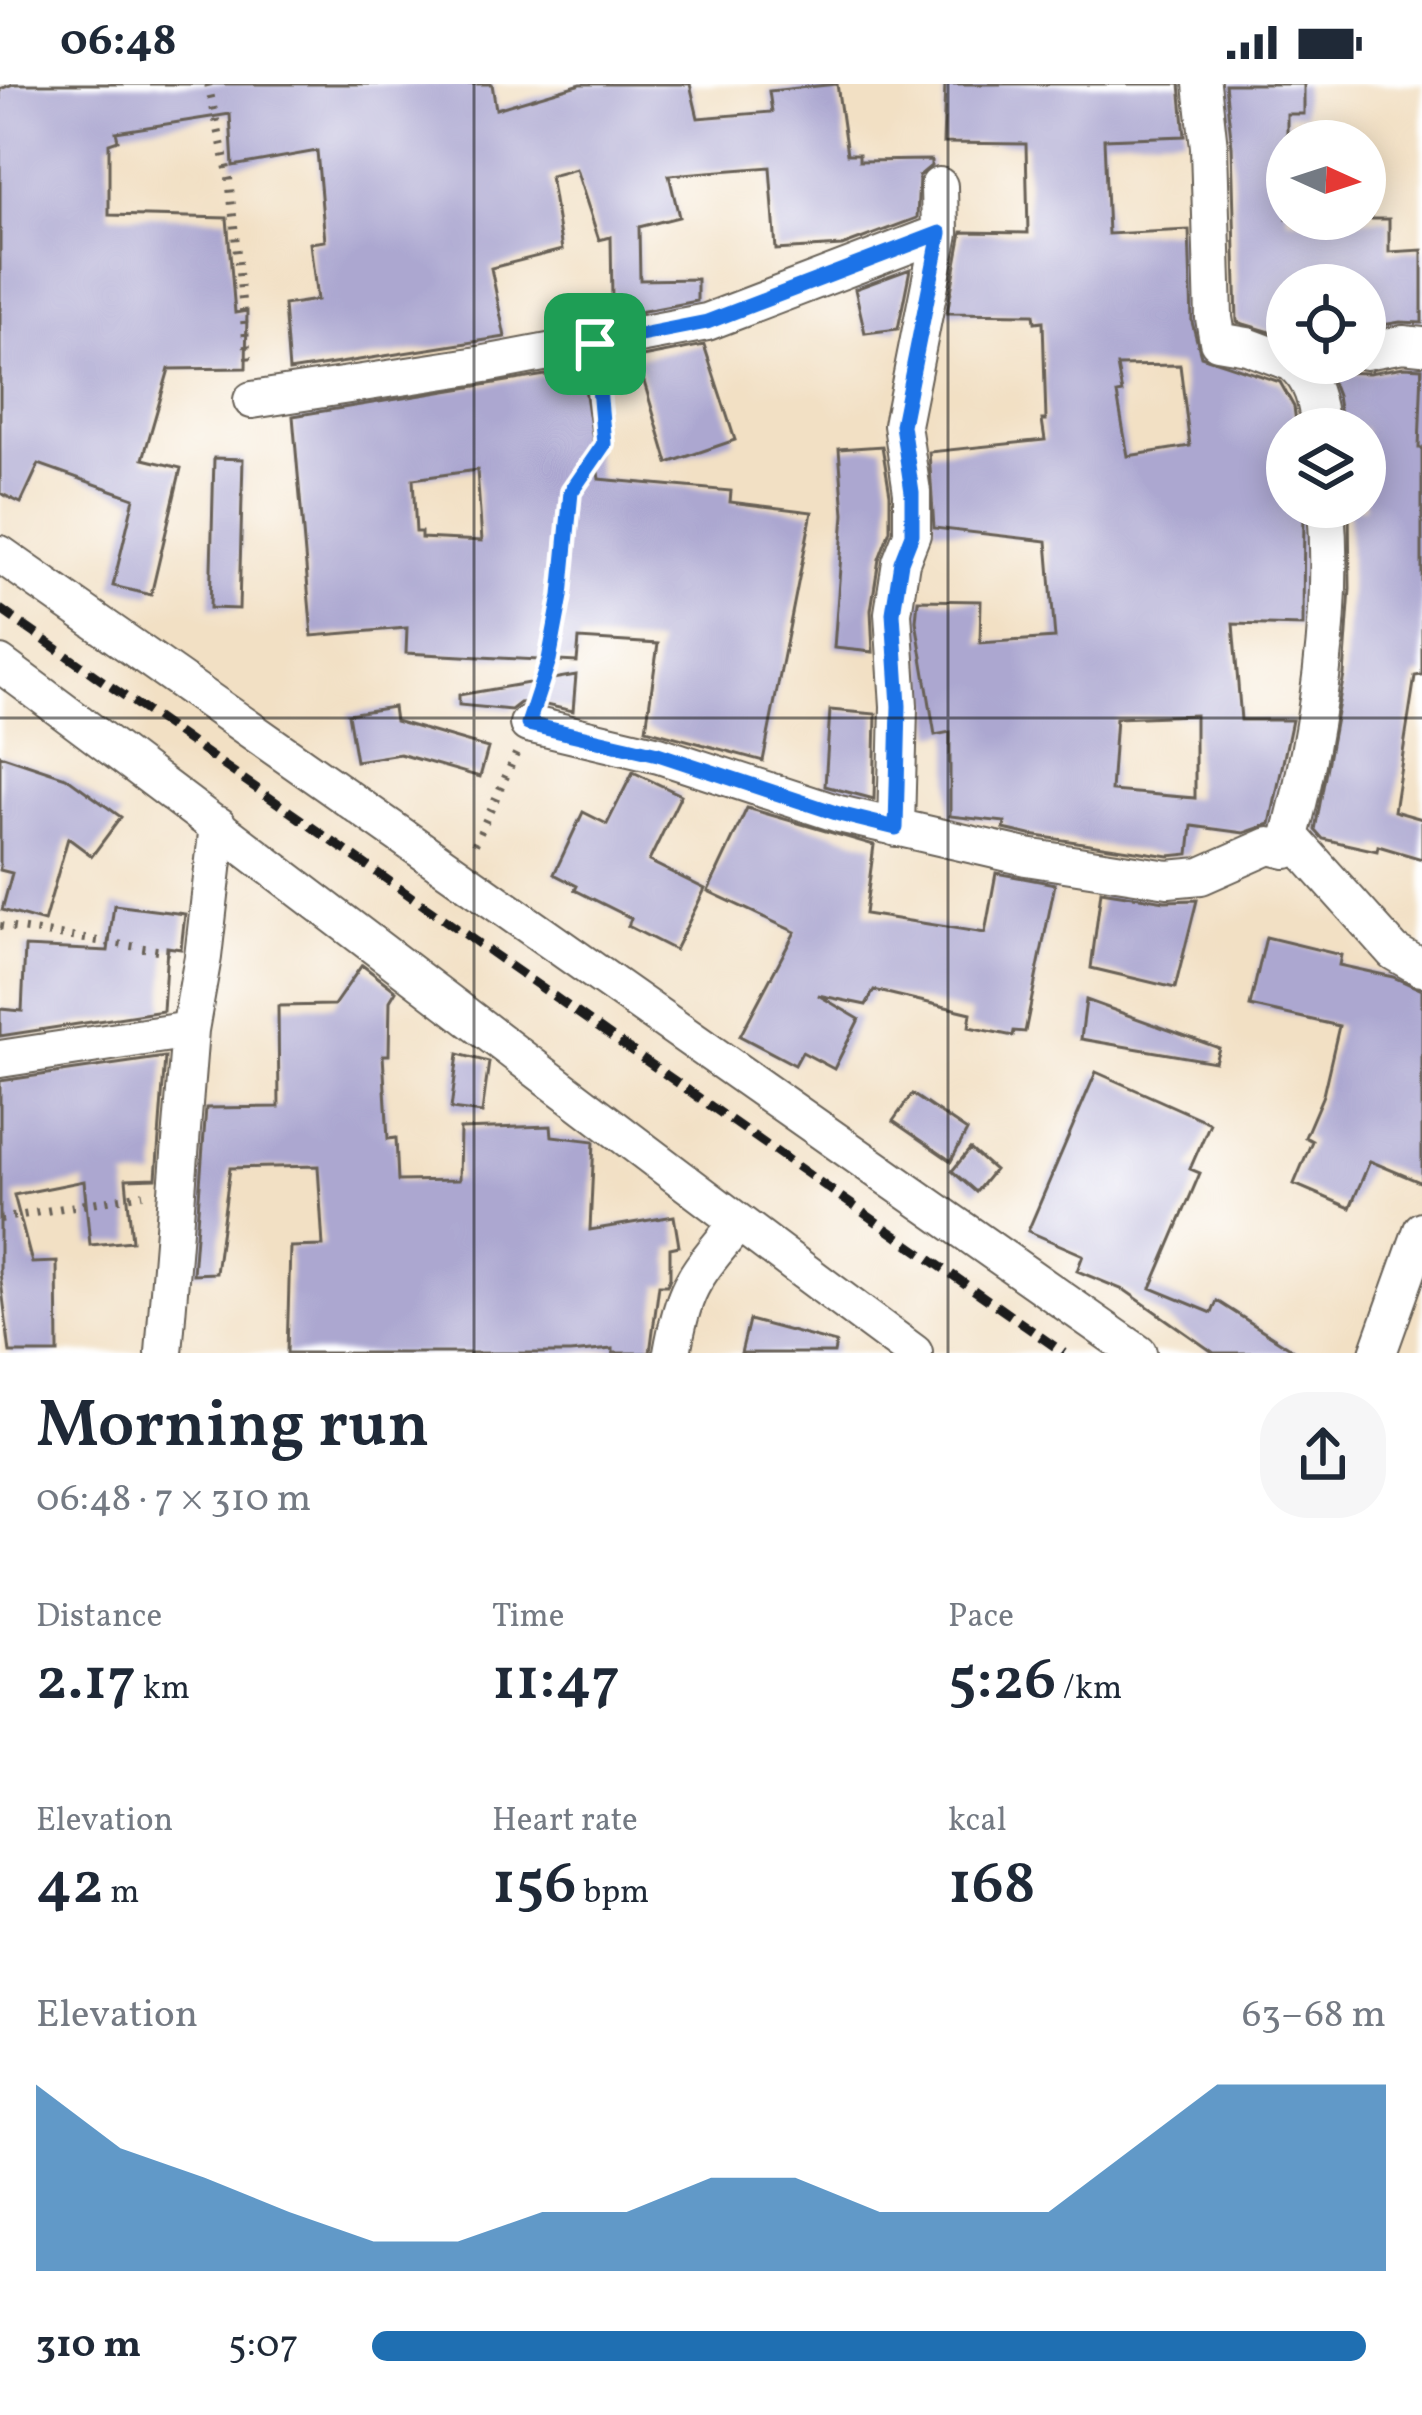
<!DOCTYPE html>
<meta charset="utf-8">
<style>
body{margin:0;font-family:Vollkorn,serif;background:#f6f6f7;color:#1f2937;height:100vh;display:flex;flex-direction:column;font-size:45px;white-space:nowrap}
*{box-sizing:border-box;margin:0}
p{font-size:39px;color:#747a83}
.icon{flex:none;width:66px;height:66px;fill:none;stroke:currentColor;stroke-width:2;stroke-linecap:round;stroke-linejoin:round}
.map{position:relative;height:1269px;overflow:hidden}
.panel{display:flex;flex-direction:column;background:#fff;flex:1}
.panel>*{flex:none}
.needle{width:78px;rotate:93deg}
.tools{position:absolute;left:1266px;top:36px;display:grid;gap:24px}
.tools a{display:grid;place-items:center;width:120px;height:120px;border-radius:50%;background:#fff;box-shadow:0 6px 30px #0003;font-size:60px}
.pin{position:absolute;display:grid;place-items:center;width:102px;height:102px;color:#fff;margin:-51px;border-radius:24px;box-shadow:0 6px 18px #0006}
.round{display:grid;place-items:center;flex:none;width:126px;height:126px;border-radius:48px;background:#f6f6f7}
.headline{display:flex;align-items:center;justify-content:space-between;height:204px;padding:0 36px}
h1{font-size:66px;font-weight:600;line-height:90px}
.stats{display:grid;grid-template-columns:repeat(3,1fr);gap:18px;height:204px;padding:12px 36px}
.stats div{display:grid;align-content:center}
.stats b{font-size:60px;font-weight:600}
.stats small{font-size:33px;font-weight:400}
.stats p{font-size:33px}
.chart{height:336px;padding:24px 36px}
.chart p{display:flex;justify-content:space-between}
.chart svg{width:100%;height:216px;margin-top:12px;fill:#1f6fb2;opacity:.7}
ul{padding:0 36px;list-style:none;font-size:39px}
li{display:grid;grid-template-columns:192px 144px 1fr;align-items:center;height:90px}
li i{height:30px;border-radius:15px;background:#1f6fb2}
.status{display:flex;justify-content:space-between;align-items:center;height:84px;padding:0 60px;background:#fff;direction:ltr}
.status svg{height:33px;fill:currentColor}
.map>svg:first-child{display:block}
.building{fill:#aca7d0;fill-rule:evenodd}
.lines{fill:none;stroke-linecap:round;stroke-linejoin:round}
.minor-casing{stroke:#676157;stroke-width:40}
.path{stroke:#676157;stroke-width:8;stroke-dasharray:3 9;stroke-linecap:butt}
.minor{stroke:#fff;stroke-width:36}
.rail{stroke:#1c1c1c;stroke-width:9;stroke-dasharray:18 9;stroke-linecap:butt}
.route-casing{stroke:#fff;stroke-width:24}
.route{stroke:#1a73e8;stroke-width:15}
.grid{fill:none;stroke:#1c1c1c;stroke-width:3;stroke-opacity:0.55}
</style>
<div class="status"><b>06:48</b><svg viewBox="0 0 49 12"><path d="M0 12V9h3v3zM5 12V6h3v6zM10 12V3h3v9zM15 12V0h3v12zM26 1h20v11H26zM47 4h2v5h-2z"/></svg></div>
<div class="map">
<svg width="1422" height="1269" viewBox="0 0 1422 1269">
<rect width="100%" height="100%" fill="#fff"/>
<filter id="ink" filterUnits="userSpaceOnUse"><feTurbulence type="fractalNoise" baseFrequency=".00833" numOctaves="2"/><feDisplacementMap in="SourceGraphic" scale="24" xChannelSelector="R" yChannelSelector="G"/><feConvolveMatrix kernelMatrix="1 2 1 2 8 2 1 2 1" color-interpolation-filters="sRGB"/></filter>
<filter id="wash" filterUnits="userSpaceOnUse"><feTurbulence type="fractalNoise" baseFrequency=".004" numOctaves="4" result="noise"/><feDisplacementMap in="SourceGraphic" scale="48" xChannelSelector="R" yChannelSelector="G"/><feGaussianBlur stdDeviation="2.7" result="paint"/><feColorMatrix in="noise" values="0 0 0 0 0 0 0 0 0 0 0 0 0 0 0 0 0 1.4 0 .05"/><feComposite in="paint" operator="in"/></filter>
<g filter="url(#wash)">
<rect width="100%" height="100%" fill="#f2e0c4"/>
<g id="blocks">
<!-- building -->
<path class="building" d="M13 0H492L496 25 581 0H690L698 34 772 28 769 7 837 0 847 70H859V77L931 76V82L919 92 917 134 842 162 776 166 770 83 669 91 679 133 639 143 640 196 697 195V217L623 231 618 214H612L611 153 599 156 576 85 550 92 562 166 491 184 505 253 289 287 284 221 317 216 310 159 325 157 317 67 233 82 230 30 116 48 118 56 109 59V131L227 134 235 229 247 227 246 284 169 285 143 375 181 384 151 511 113 502 134 414 39 380 21 419 0 409V5Z
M945 0H1180L1185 52 1104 55 1108 150 1189 146 1192 238 1201 272 1280 298 1294 323 1297 345H1287V423H1304L1303 542 1233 540 1241 636H1292L1270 740 1244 749 1192 742 1189 770 1169 772 1030 751 1004 745 1005 738 950 732V648L935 651 916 537 918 516 981 517 980 559 1055 554 1047 457 934 444 929 368 1045 356 1042 336H1046L1043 237 1035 238 1034 230 947 229 962 148 1028 149 1026 60 943 59ZM1180 281 1190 362 1128 372 1117 310 1122 309 1117 282ZM1195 631V714L1111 707 1116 634Z
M1225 0H1304V30H1287V135H1389V168L1422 166V239L1400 238 1365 244V201H1287V253L1237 238 1232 62Z
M910 185 898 245 865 249 855 205Z
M704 261 735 356 668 379 637 274Z
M1404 283 1422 284 1419 364H1422V591L1415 592 1394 727 1422 735V775L1378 762 1377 767 1323 755 1315 746 1344 591 1350 505 1349 423H1365V345H1342L1337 312 1328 288 1369 289Z
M582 285 599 395 731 407 730 418 812 428 763 677 646 645 658 560 579 555 577 578 406 569 407 544 312 552 293 332ZM477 386 482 457 421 454V448H416L413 395Z
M882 362 890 410V446L879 475 871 526 873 568 834 564 844 430 839 365Z
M214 374 243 375 239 525 210 524Z
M576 591 573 627 532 618 520 619 511 626 459 621V611Z
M393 623 395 637 488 664 480 693 400 670 356 677 348 630Z
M830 626 876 630 874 715 825 702Z
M0 671 66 693 121 733 92 772 68 754 44 838 2 826 12 789 0 786Z
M633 688 681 711 649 777 705 805 675 866 628 842 631 834 575 806 577 802 554 790 583 728 607 740Z
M747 724 874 761 865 830 985 849 996 789 1055 800 1025 948 1014 947 1013 952 969 943 971 929 874 906 866 921 818 911 859 935 834 985 802 968 795 981 740 952 795 848 708 807Z
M1101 807 1165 817 1197 816 1175 904 1091 884Z
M114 821 185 830 181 865 167 863 163 927 0 952V925L22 927 25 863 108 867Z
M1266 853 1341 871 1339 881 1393 893 1422 906V1099L1370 1077 1350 1124 1294 1100 1312 1057 1305 1053 1323 1011 1339 942 1250 922Z
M362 881 396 907 390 917 389 971H383L388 1055 396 1054 398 1097 459 1096 460 1045 551 1042 552 1052 594 1057 590 1146 674 1132 679 1162 670 1164V1194L667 1201H659L650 1269H613V1265L570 1269H287L290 1163 323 1162 318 1082 230 1084 216 1189 193 1190 206 1024 279 1023 278 922 334 921Z
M1086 916 1219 964 1215 978 1081 955Z
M458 970 489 978 482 1029 451 1025Z
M165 973 156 1094 126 1095 132 1157 90 1161 84 1097 14 1111 32 1179 57 1178 58 1269H10L0 1189V997Z
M1096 988 1210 1039 1190 1085 1200 1089 1151 1204 1212 1229 1217 1217 1298 1269H1214L1126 1207 1077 1187 1083 1171 1028 1147Z
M912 1010 967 1047 951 1077 893 1037Z
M970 1065 994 1086 976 1108 952 1087Z
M749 1236 836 1259 834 1269H741Z"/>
</g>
</g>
<g filter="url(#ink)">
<use href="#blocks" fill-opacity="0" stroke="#676157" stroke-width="3"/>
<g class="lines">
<!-- minor casing -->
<g class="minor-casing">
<path id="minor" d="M1202 0 1209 63 1214 234 1218 257 1247 262 1287 277
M1365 267 1403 260 1422 262
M1292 279C1313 296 1317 319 1320 345
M252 316 485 280 707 238 940 149
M1326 423C1335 529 1317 650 1290 752L1394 868 1422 884
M0 470 1138 1269
M0 580C307 807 607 1043 914 1269
M528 640 659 671 839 730 1026 773 1168 795 1201 792 1269 762 1286 766 1290 752
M896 744 899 622 893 529 901 478 912 450V408L902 341 940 149 939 102
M0 975 190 946
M164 1269 190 946 203 873 218 741
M672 1269C684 1200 695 1192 738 1139
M1378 1269 1422 1146"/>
</g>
<!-- path -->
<path class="path" d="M208 0 229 94 249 283
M538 611 561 512 571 408 604 360 598 292
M475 760 516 670
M0 842 170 868
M0 1135 143 1110"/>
<!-- minor -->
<use href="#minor" class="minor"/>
<!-- rail -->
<path class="rail" d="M0 525 1064 1269"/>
</g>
</g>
<g class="lines" filter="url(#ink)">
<!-- route casing -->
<g class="route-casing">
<path id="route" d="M940 149 902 341 912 408V450L901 478 893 529 899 622 896 744 839 730 658 670 528 640 549 576 561 512 571 408 604 360 595 260 707 238Z"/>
</g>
<!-- route -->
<use href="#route" class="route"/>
</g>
<!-- grid -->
<path class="grid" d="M474 0V1269M948 0V1269M0 634H1422"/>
</svg>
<div class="tools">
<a><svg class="needle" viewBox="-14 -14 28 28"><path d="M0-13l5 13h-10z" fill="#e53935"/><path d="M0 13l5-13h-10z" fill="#747a83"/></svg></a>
<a><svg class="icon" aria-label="locate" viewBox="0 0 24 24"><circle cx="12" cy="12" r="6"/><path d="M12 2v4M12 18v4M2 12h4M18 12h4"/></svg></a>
<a><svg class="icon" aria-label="layers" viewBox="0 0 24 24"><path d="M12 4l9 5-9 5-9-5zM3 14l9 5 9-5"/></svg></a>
</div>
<div class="pin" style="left:595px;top:260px;background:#1e9e55"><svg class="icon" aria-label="arrive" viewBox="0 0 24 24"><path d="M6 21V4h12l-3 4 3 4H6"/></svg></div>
</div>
<section class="panel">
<div class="headline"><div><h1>Morning run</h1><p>06:48 · 7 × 310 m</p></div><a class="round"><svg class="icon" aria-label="share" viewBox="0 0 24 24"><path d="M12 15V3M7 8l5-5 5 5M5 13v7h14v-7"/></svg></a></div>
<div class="stats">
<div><p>Distance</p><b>2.17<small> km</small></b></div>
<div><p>Time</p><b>11:47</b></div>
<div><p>Pace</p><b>5:26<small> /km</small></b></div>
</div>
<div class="stats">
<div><p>Elevation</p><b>42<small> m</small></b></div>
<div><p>Heart rate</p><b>156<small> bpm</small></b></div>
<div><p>kcal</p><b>168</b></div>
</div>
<div class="chart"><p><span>Elevation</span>63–68 m</p>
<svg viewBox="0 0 160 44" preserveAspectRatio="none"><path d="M0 44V6L10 19L20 25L30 32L40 38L50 38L60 32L70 32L80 25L90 25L100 32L110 32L120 32L130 19L140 6L150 6L160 6V44z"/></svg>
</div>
<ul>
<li><b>310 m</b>5:07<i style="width:98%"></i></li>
</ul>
</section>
